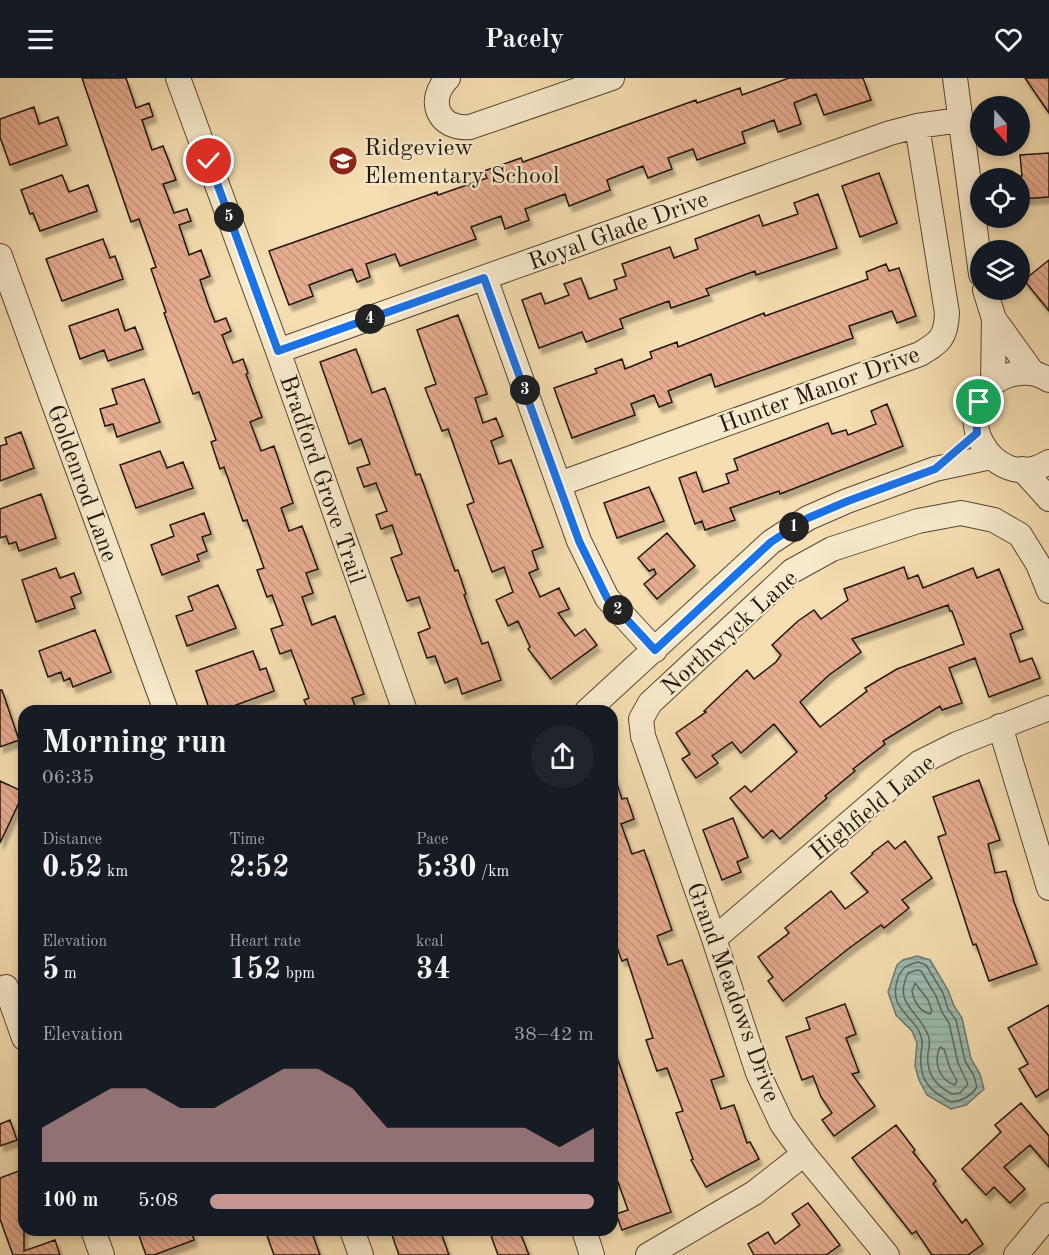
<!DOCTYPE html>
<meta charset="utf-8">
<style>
body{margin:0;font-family:"Old Standard TT",serif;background:#20242c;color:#f1f3f6;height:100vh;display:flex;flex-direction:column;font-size:22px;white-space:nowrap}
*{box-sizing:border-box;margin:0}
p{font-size:20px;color:#9ea1a6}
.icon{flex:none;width:33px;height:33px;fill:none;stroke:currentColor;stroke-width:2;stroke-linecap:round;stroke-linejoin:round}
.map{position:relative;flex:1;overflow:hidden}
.panel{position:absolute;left:18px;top:627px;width:600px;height:531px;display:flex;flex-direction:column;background:#171b24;border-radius:18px;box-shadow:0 3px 9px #0003}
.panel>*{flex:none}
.needle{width:39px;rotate:160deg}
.fabs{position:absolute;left:970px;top:18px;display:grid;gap:12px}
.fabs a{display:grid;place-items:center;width:60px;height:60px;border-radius:50%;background:#171b24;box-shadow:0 3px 9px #0003;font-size:30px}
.pin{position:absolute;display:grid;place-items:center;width:51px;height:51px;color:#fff;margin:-26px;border:3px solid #fff;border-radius:50%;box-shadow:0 2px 6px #0007}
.km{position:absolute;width:30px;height:30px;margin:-15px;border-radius:50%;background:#222;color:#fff;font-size:16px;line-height:30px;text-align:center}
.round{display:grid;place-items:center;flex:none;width:63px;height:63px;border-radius:32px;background:#20242c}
.headline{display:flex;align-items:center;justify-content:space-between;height:102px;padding:0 24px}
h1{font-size:33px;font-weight:700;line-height:45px}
.metrics{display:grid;grid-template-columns:repeat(3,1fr);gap:9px;height:102px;padding:6px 24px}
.metrics div{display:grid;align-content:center}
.metrics b{font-size:30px;font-weight:700}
.metrics small{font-size:16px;font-weight:400}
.metrics p{font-size:16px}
.chart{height:168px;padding:12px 24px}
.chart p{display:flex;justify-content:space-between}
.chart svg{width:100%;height:108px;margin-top:6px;fill:#c59692;opacity:.7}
ul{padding:0 24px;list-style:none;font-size:20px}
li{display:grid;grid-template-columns:96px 72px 1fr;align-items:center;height:45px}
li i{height:15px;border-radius:8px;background:#c59692}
header{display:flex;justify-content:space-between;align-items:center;height:78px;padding:0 24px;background:#171b24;font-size:27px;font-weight:700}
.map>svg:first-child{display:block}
.water{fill:url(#water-rules);stroke:#6b796e;stroke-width:1.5}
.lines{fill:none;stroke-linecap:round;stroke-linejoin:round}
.shore{stroke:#5e685e;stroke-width:1.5}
.building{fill:url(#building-back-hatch);stroke:#20160c;stroke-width:1.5;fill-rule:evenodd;filter:url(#shadow)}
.minor-casing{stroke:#554835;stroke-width:26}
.minor{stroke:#f8eacc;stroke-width:24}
.route-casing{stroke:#fff;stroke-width:12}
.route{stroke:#1a73e8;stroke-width:8}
.labels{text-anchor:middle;stroke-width:4.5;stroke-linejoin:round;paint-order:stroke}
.poi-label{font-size:24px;fill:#20160c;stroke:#f8eacc;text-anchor:start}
.street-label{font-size:24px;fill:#20160c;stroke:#f8eacc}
</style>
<header><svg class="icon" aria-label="menu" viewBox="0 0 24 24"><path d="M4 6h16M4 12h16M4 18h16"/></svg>Pacely<svg class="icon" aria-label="heart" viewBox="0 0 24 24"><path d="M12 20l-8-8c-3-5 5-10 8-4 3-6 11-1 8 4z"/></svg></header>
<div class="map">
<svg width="1049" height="1177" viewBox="0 0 1049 1177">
<defs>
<pattern id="water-rules" width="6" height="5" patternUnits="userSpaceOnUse" patternTransform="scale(1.5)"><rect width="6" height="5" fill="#9dbbb0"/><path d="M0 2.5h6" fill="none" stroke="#87a096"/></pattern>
<pattern id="building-back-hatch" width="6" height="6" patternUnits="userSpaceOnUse" patternTransform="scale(1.5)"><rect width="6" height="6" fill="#e7ac90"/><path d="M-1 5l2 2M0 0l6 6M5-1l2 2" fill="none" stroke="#c6937b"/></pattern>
<filter id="shadow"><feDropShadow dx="3.5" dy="6" stdDeviation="1.5" flood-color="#0004"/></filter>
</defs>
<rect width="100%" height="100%" fill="#f5deb1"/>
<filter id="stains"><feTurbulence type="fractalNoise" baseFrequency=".00333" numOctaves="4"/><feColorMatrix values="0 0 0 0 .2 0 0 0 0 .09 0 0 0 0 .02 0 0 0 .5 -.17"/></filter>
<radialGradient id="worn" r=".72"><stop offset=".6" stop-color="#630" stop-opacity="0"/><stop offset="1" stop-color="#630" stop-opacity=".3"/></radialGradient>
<!-- water -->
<path class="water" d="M917 878 930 882 948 912 954 928 962 940 971 981 980 996 984 1011 966 1027 951 1031 927 1017 919 1002 915 988 917 965 912 953 896 937 888 914 897 887 903 882Z"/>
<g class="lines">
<!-- shore -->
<path class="shore" d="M918 884 926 887 943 915 948 931 956 942 965 983 974 998 977 1009C971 1018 962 1023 951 1024 930 1013 919 1003 921 976 921 972 923 967 922 962 918 938 886 933 898 900 902 889 907 887 918 884Z
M917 892 921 893 936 918 942 934 949 945 958 985 968 1006 960 1015 952 1016C935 1007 926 996 928 975 929 968 931 964 928 957 918 931 893 927 908 895Z
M915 905 928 922 932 933 930 936C919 933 914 923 912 913Z
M940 969 944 971 950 990 957 1003 955 1007C939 1002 933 984 940 969Z"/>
</g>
<!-- building -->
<path class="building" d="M82 0H126L136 30 149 25 153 38 142 42 152 72 163 68 176 102 163 106 174 135 187 131 191 143 179 147 189 177 201 172 210 198 200 202 208 226 215 244 226 240 231 253 222 257 233 285 243 281 248 295 246 296 262 339 250 344 261 373 274 368 293 425 281 430 289 453 302 448 318 491 306 495 313 515 302 519 312 547 335 538 364 616 352 620 357 633H309L304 622 309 620 291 572 280 576 271 551 283 547 272 517 267 519 257 492 264 490 247 442 243 443 224 389 220 391 211 364 216 362 199 314 193 316 164 235 166 234 151 191 156 189 139 141 131 144Z
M789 0H863L871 22 824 37 816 16 794 25 801 46 778 54 774 42 742 54 745 65 697 82 693 71 668 80 672 91 648 100 643 88 607 102 610 112 569 128 565 116 525 131 529 142 505 151 501 138 471 149 476 161 400 188 395 176 366 186 370 199 357 204 352 191 309 207 313 218 289 227 269 173 437 114 438 117 487 100 484 93 521 80 523 84 696 22 697 25 740 10 742 17Z
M1025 0H1049V35Z
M34 29 39 46 58 39 67 67 10 87 0 59V41Z
M1049 75V119L1020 121V98H1022L1020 77Z
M879 95 897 145 860 159 842 108Z
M62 97 69 114 88 107 97 133 40 153 33 135 30 136 21 112Z
M818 116 837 170 756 197 755 193 706 211 709 217 671 230 669 223 620 241 623 250 586 264 582 254 539 270 522 222 541 215 545 226 569 217 564 206 581 200 589 221 617 211 614 202 626 198 622 186 670 169 674 180 698 171 695 161 759 137 763 148 798 136 794 125Z
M103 161 110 180 115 178 123 201 62 223 46 181Z
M1049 182V233L1024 202Z
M886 186 889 193 899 190 916 238 897 245 892 233 849 248 853 260 715 309 711 296 668 313 672 324 659 329 654 317 631 326 635 337 572 360 554 310 597 295 595 291 622 281 625 291 652 280 650 274 677 264 678 269 764 235 765 238 868 201 866 194Z
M118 231 125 253 135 249 143 271 108 283 104 272 80 281 69 248Z
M458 237 487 316 475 320 483 345 496 340 503 358 491 363 499 386 511 382 543 469 532 473 538 491 529 495 540 519 559 510 569 531 558 535 575 558 585 551 597 567 551 601 528 571 530 569 518 543 508 548 496 522 513 514 504 489 492 494 467 427 474 424 448 351 442 353 425 310 436 306 417 252Z
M356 271 372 315 385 310 416 397 420 396 455 493 458 492 466 516 464 517 482 566 488 564 501 602 462 616 457 600 445 605 435 578 427 580 418 555 430 550 419 519 407 523 391 480 402 476 392 447 381 451 376 437 387 433 376 405 364 409 357 390 370 386 361 361 349 366 320 284Z
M144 301 160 344 117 359 113 346 105 348 100 331 117 326 112 311Z
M887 326 903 368 780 416 779 413 730 430 735 442 705 452 702 443 695 446 679 400 696 394 703 414 729 405 726 396 738 392 734 381 828 345 832 356 846 352 848 357 876 346 871 333Z
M21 354 34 390 0 403V368L7 366 5 360Z
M160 373 167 390 183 384 193 410 136 430 120 387Z
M649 409 664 443 617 460 604 425Z
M41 416 56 460 19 473 16 464 9 466 6 458 0 460V431Z
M204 435 211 456 202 459 207 473 197 477 199 483 162 497 151 467 174 458 170 447Z
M667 455 695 488 657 521 644 506 656 496 654 491 649 493 638 480Z
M904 489 908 501 918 497 923 510 973 490 977 500 999 491 1023 551 1010 556 1020 584 1032 580 1040 600 989 619 975 580 949 590 962 625 942 632 940 628 883 663 885 666 853 691 855 693 825 718 827 720 780 761 772 752 763 760 730 720 745 708 751 714 797 674 774 646 741 675 732 664 712 678 718 685 696 700 682 681 690 676 676 655 706 634 704 633 747 592 754 601 776 584 781 577 772 567 798 543 814 532 821 541 848 522 844 511ZM948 527 950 533H952L964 566 897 591 865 610 867 613 820 649 800 624 829 597 861 574 852 561Z
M56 490 60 500 74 495 81 515 71 519 75 530 36 544 22 502Z
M218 507 236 550 187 568 176 538 193 532 188 519Z
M95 552 111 594 73 609 70 600 64 603 61 594 48 599 39 573Z
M253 573 260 592 266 590 274 613 220 633H210L196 593Z
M0 612H2L19 662 0 669Z
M612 697H614L622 721 627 720 634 741 621 746 632 776 644 772 672 852 657 858 668 887 682 882 724 998 711 1002 721 1031 734 1027 747 1065 750 1064 759 1081 706 1109 691 1082 693 1081 676 1035 683 1033 667 990 657 993 646 962 653 960 627 881 622 883 612 856V851L617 849 612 835Z
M979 702 1000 762 988 766 995 795 1006 793 1014 824 1037 886 989 903 976 866 973 867 969 855 938 759 946 756 933 719Z
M0 703 24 714 0 765Z
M733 740 748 779 737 784 741 794 722 802 703 752Z
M888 763 895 771 905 763 932 800 902 822 909 830 884 850 881 847 848 871 783 923 768 903 773 899 758 879 789 855 785 850 831 813 845 831 868 814 851 795 873 776 872 775Z
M845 926 856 956 846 960 859 994 852 996 875 1028 834 1058 822 1042 832 1035 821 1019 813 998 802 1002 786 959 810 951 806 940Z
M1049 927V1011L1036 1019 1019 991 1028 986 1008 950Z
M614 971 671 1134 622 1152 616 1136 628 1132 618 1104 612 1106V972Z
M1021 1025 1049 1058V1089L1030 1067 1004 1089 1025 1111 1010 1125 994 1109 986 1117 962 1091 1001 1054 995 1047Z
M10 1042 17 1062 0 1068V1046Z
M896 1047 915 1072 913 1074 936 1103 933 1106 962 1145 966 1141 983 1166 968 1177H932L916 1153 912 1156 852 1080Z
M24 1091V1173L55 1162 60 1177H13L0 1141V1100Z
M808 1125 840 1167 826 1177H754L748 1166 768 1154 775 1166 800 1147 792 1136Z
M137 1152H191L194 1162 154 1177H146Z
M265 1152H311L320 1177H274Z
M406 1152H440L449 1177H399L392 1157Z
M489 1152H519L529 1177H498Z"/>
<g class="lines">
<!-- minor casing -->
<g class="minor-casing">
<path id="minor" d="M178 0 278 273 405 633
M448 0C426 22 438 52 470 49L612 0
M955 0 981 196
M0 178 166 633
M485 200 579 463 607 520 655 572
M985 212 994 241 1033 295
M278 273 890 55 917 48 960 42
M1049 302C1035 293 1019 293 1004 299 942 326 992 420 1049 384
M993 305 994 241
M1022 391 1049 421
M559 406 920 276C940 264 946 260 947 235L917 48
M587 633 771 464 808 440 847 423 935 391 991 379
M1000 648 1049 810
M714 861 919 685 957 666 1049 630
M6 909 24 960
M93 1152 102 1177
M352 1152 361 1177
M584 1152 592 1177
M648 1177 754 1115 804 1076
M887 1177 804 1076 782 1046 758 995 714 861 643 658 641 641 650 625 792 493 832 471 918 443 961 435 994 442 1020 457 1038 486 1049 513
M1016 1177 1049 1137"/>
</g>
<!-- minor -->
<use href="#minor" class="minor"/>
</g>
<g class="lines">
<!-- route casing -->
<g class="route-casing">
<path id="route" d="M209 83 278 273 484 200 579 463 607 520 655 572 771 464 808 440 848 423 935 391 977 355 976 339 979 324"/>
</g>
<!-- route -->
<use href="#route" class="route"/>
</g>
<!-- icons -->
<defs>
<g id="school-disc" transform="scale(1.5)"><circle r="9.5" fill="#8f2418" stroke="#f8eacc"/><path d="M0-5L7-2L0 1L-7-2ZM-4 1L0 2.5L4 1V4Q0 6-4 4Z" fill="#fff"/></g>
</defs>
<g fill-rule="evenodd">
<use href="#school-disc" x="343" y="83"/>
</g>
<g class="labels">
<!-- poi labels -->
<g class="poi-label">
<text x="364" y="77">Ridgeview<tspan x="364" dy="28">Elementary School</tspan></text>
</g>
<!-- street labels -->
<g class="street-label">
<text transform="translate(618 152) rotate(-20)" y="8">Royal Glade Drive</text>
<text transform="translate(819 311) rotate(-20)" y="8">Hunter Manor Drive</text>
<text transform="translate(323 401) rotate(71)" y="8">Bradford Grove Trail</text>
<text transform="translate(83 405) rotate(70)" y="8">Goldenrod Lane</text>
<text transform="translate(729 554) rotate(-42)" y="8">Northwyck Lane</text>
<text transform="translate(872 729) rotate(-39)" y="8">Highfield Lane</text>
<text transform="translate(734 914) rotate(70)" y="8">Grand Meadows Drive</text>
</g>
</g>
<rect width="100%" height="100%" filter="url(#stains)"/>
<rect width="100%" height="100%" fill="url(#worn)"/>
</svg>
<div class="fabs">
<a><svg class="needle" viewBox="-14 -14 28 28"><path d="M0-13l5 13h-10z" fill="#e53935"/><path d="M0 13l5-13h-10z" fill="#9ea1a6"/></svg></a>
<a><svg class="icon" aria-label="locate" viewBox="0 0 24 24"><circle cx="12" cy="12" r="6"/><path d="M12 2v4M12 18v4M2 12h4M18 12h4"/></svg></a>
<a><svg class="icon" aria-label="layers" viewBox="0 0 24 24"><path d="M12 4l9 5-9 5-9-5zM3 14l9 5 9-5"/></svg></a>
</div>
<div class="pin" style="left:979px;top:324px;background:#1e9e55"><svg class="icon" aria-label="arrive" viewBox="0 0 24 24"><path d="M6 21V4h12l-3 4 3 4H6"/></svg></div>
<div class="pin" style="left:209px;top:83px;background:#d93025"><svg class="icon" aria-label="check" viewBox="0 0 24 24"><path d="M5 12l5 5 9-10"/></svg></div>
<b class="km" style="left:794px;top:449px">1</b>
<b class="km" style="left:618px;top:532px">2</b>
<b class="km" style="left:525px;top:312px">3</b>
<b class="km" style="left:370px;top:241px">4</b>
<b class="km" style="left:229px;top:139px">5</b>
<section class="panel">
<div class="headline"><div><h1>Morning run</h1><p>06:35</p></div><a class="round"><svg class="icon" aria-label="share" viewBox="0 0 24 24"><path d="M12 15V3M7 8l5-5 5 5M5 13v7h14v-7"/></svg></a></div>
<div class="metrics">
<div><p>Distance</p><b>0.52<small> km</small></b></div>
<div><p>Time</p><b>2:52</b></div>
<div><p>Pace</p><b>5:30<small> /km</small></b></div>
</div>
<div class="metrics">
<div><p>Elevation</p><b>5<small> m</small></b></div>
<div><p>Heart rate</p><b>152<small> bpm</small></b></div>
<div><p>kcal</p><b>34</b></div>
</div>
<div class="chart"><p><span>Elevation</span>38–42 m</p>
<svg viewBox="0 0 160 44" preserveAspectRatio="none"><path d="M0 44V30L10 22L20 14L30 14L40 22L50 22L60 14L70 6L80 6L90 14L100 30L110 30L120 30L130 30L140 30L150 38L160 30V44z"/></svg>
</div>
<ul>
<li><b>100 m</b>5:08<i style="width:100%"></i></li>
</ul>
</section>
</div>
